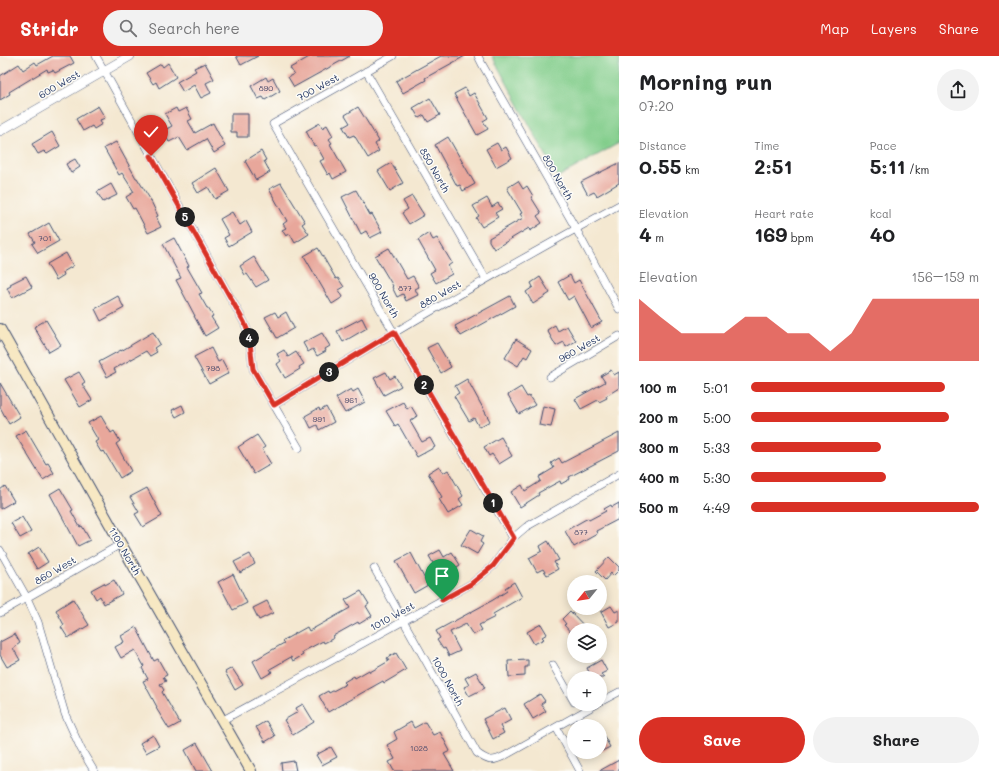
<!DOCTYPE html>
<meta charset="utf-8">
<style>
body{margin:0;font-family:Mali,sans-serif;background:#f2f2f2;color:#202124;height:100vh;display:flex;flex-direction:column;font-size:15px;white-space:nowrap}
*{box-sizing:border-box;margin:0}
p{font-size:13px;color:#757577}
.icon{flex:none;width:22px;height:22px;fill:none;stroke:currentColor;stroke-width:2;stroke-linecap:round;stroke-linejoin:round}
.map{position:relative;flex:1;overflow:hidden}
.side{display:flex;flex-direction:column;background:#fff;width:380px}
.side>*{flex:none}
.needle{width:26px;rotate:240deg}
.buttons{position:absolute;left:567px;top:519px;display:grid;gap:8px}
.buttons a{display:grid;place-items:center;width:40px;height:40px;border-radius:50%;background:#fff;box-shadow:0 2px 10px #0003;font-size:20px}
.pin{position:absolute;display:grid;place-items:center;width:34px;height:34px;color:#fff;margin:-41px -17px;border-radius:50% 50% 50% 0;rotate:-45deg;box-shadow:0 0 4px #0007}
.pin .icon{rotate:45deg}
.km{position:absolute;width:20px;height:20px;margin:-10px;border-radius:50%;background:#222;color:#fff;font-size:11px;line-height:20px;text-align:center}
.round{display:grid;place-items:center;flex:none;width:42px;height:42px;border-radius:21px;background:#f2f2f2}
.headline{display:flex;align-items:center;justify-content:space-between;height:68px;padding:0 20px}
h1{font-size:22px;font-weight:800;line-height:30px}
.stats{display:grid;grid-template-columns:repeat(3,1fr);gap:6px;height:68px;padding:4px 20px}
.stats div{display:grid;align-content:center}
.stats b{font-size:20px;font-weight:800}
.stats small{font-size:11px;font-weight:400}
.stats p{font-size:11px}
.chart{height:112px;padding:8px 20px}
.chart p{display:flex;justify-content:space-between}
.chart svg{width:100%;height:72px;margin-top:4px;fill:#d93025;opacity:.7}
.cta{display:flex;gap:8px;margin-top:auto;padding:8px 20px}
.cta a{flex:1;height:46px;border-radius:24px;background:#d93025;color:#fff;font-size:16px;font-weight:800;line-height:46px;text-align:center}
.cta a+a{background:#f2f2f2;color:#202124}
ul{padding:0 20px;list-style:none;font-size:13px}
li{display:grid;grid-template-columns:64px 48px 1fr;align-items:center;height:30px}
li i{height:10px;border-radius:5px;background:#d93025}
header{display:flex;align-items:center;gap:24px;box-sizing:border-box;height:56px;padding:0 20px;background:#d93025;color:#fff}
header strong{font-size:19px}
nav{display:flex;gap:22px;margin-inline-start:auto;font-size:14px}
.search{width:280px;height:36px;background:#f2f2f2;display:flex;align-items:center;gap:10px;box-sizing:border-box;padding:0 14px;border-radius:22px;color:#757577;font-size:15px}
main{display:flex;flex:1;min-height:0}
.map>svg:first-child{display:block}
.green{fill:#82cd8b;stroke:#4e7e74}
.building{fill:#e8a79b}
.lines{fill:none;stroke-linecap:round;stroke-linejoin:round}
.minor-casing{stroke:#3c4b6f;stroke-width:8}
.tertiary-casing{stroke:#3c4b6f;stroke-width:10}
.secondary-casing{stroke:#3c4b6f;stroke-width:12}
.minor{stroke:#fff;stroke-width:7}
.tertiary{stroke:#fff;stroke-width:9}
.secondary{stroke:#f7e8c3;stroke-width:10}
.route-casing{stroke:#fff;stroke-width:8}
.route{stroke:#d93025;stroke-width:5}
.labels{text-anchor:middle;stroke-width:3;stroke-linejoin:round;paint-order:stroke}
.number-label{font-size:8px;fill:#4e4d6d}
.street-label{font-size:10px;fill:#1b2f5e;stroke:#fdfcf7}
</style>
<header>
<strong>Stridr</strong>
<div class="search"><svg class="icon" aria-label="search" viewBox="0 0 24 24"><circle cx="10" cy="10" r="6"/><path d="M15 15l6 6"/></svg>Search here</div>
<nav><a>Map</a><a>Layers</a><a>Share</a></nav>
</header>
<main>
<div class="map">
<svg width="619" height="715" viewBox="0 0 619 715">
<rect width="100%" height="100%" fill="#fdfcf7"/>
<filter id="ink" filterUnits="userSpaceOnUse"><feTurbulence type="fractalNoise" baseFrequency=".025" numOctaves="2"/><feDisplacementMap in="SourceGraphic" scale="8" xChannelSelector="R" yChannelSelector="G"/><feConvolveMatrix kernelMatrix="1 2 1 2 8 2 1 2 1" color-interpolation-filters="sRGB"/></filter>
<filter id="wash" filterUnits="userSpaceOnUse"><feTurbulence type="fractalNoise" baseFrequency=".012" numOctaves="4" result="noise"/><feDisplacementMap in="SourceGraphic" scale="16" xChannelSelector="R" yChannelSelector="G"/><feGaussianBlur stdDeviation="0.9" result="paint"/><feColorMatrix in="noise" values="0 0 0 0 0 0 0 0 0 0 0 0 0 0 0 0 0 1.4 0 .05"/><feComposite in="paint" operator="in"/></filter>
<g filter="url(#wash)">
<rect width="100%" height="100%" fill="#f4e8d1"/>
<!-- green -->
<path class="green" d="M492 0H619V87L558 121Z"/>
<g id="blocks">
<!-- building -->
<path class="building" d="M53 0H70L74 7 55 17 53 14 48 16 47 13 9 36 10 38 0 44V20L19 8 23 14 35 6 37 9Z
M236 0H258L241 9Z
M311 0H350L294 31 288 21 294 18 290 12Z
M441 0H465L425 22 426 24 403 37 396 25Z
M168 7 176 21 159 32 156 26 153 28 146 17 161 8 163 11Z
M205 7 214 23 206 27 211 37 201 42 194 29 183 36 177 26 196 15 194 12Z
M266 21 268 25 273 22 280 35 265 44 263 41 258 43 251 30Z
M465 32 469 40 474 37 488 62 483 65 488 73 477 79 454 38Z
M430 42 440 59 428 66 424 59 419 62 413 52Z
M98 50 105 62 100 64 102 68 94 73 92 70 83 75 76 63Z
M358 51 379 85 375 88 379 95 368 102 354 79 349 81 343 71 350 67 345 59Z
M176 52 178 56 186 52 192 63 188 65 195 77 213 67 225 90 214 97 206 83 187 94 179 81 169 86 163 75 172 70 165 58Z
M231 58H248V81H237V76H231Z
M320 67 322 72 327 69 333 80 329 83 332 87 330 88 346 116 333 123 330 117 328 119 320 105 324 103 316 89 314 90 306 75Z
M52 76 60 90 47 98 44 95 38 98 32 88Z
M448 81 475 128 463 135 460 129 457 130 435 89Z
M116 86 136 122H137L150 143 158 160 156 161 161 171 148 177 135 152 133 153 126 141 134 136 122 117 119 119 104 92Z
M497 87 501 94 506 91 512 102 496 111 486 93Z
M261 95 266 104 264 105 270 116 256 124 245 105Z
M75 103 80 111 71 117 66 108Z
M391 107 403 127 390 135 378 115Z
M619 107V127L597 140 594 136 588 139 581 126Z
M216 112 229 135 215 143 208 131 198 137 192 127Z
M518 125 523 133 527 130 533 140 531 141 541 157 537 160 542 167 530 175 529 172 494 193 489 185V182L523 162 520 158 522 157 507 132Z
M281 127 305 166 302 168 309 178 295 187 290 178 286 180 282 174 286 172 283 168 287 165 269 133Z
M111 128 117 139 103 146 97 136Z
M356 134 370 159 372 158 382 176 370 182 366 175 361 178 342 141Z
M412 140 424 159 409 168 402 157 408 153 403 145Z
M487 142 492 151 498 147 502 153 495 157 498 161 482 171 476 162 479 160 473 150Z
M232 156 240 169 246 165 252 176 229 190 224 182 229 179 220 163Z
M49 167 59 185 38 197 32 188 35 186 30 178Z
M429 177 433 184 437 182 452 207 448 210 452 218 436 227 430 217 435 214 418 184Z
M174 182 189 210 187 211 202 237 199 238 207 252H208L213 260 211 261 218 272 205 280 194 260H195L176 224 181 222 163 188Z
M318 192 336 223 338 222 344 231 339 234 343 241 332 248 304 200Z
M389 192 407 223 413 220 419 231 415 233 418 239 406 245 403 238 397 241 392 231 393 230 375 200Z
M66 197 73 210 63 216 64 219 56 224 47 208Z
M254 201 268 224 256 231 247 218 245 219 240 210Z
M570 219 574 227 579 224 602 266 591 272 574 240 568 244 558 226Z
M26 220 32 231 12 242 7 232 11 230 10 228Z
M540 221 550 237 533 248 526 236 533 231 531 227Z
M118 240 124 252 101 265 95 253Z
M510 240 515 250 461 280 455 270Z
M275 256 278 261 286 256 294 272 277 282 265 261Z
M362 262 367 272 343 286 337 275Z
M46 264 61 289 49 296 34 271Z
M555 269 558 275 567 270 576 285 566 291 564 286 556 290 547 274Z
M153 276 160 288 154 292 157 296 150 300 146 295 114 313 116 316 107 321 99 306 121 294V295Z
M322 277 330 290 325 293 326 295 317 300 313 293 308 296 303 287Z
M516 283 532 293 527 302 524 300 518 310 505 302Z
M437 287 451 311 441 317 427 292Z
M211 292 218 306 222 304 229 317 209 328 194 301Z
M284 294 288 301 296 296 304 308 299 311 300 313 285 322 277 308 281 305 277 298Z
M611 314 614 319 619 316V332L606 340 607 342 599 346 598 344 581 353 575 343 605 326 601 320Z
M79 316 85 326 82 328 92 344 80 351 64 324Z
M386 316 390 323 395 320 401 330 384 339 374 322Z
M467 323 490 365 479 371 474 362 469 365 454 340 459 337 455 330Z
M0 327 20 361 9 368 0 351Z
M521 331 527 341 529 340 535 349 519 358 508 339Z
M351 333 353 336 358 333 365 346 345 357 336 342Z
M403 346 407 353 411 350 417 360 410 365 422 386 430 382 435 391 417 401 398 368 395 370 386 355Z
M182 349 185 356 176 361 172 354Z
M543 350 555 353 551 371 539 369Z
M326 351 334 366 319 374 317 369 311 372 305 360 319 352 320 355Z
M101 360 111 377 114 375 120 385 116 388 131 415 120 422 104 395 101 396 95 386 98 384 88 367Z
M26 374 46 408 48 407 54 417 43 424 16 380Z
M619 377V395L569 421 570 423 561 428 560 425 538 437 539 439 520 451 511 436 522 429 525 435 541 425 539 421 554 412 551 407 559 402 562 407Z
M257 379 265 391 262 393 271 408 254 418 238 391Z
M501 381 512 400 499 408 492 398 489 400 484 391Z
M439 410 443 417 448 414 463 440 459 443 463 449 448 458 439 443 442 441 428 417Z
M5 430 14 445 0 453V434Z
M60 432 73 454 71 455 80 471 82 470 90 484 78 490 50 438Z
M147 432 162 460 143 471 135 458 139 456 130 441Z
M619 447V463L596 475 597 478 574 491 565 475 588 462 589 464 606 455 604 453 611 449 612 451Z
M22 461 31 476 20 482 11 467Z
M471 473 483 480 480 486 483 488 477 498 461 489Z
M548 485 559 504 554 506 558 513 547 519 543 513 537 516 529 502 542 495 540 490Z
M39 491 48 506 37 513 28 498Z
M440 494 444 501 452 496 460 509 441 521 429 500Z
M411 497 428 529 414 537 396 505Z
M250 498 255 508 240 517 234 506Z
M609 501 619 511V514L613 520 611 517 605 524 596 515Z
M233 518 247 547 233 554 218 526Z
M114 524 122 538 104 548 100 540 96 543 91 534 104 527 105 529Z
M514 526 522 541 493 558 495 561 479 569 482 574 473 579 466 568 450 576 460 595 449 600 445 592 443 593 437 584 440 582 436 575 493 544 507 535 505 532Z
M361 535 369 548 366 550 372 560 359 568 358 566 333 580 334 582 324 587 323 585 302 596 303 599 293 605 291 601 270 613 272 616 262 622 253 605 284 587 282 585 307 571 309 575 350 552 345 544Z
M73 543 89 569 68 582 61 571 64 569 56 554Z
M267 545 273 557 259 564 253 552Z
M611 550 615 556 619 554V566L609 571 601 556Z
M570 555 588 574H574V580L564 569 566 568 562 563Z
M541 568 547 578 542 581 544 583 534 588 527 576Z
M136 571 154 605 158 603 167 619 163 621 166 625 160 628 164 634 162 636 180 667 169 673 156 652 157 651 143 625 148 623 142 612 144 610 135 594 121 602 115 591 124 586 121 580Z
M15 578 20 587 13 592 20 604 7 611 0 599V586Z
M396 597 406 614 384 627 383 625 328 656 319 640 328 635 329 637 346 628 344 626 354 620 355 622 369 614 370 616 389 605 387 602Z
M528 604V611H525V620L509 621 508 605Z
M601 604 607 615 601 618 604 622H592L587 612Z
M232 612 243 629 235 634 225 616Z
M476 616 485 632 469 640 464 631 469 629 465 622Z
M540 638 545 645 541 648 546 655 533 663 524 648Z
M303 648 314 666 293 679 284 664 298 656 296 652Z
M505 652 511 664 500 670 504 677 493 683 483 663Z
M266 665 275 680 265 686 256 671Z
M411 666 414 672 425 666 433 679 440 676 450 695 444 698 454 715H394L389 706 395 703 387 689 397 683 394 676Z
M600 673 610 691 602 695 600 690Z
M153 679 159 690 146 697 140 687Z
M197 687 213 715H196L185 694Z
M331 691 337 701 322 709 316 699Z
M619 704V715H599Z
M294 705 296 715H282L281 707Z"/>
</g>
</g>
<g filter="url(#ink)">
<use href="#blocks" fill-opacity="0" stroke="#3c4b6f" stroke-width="1"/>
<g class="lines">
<!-- minor casing -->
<g class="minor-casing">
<path id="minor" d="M96 0 244 266 249 278 253 313 299 392
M393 0 273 68 513 482
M478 0 482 8 576 173 619 253
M366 15 486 223
M550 321 619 280
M274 349C314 325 353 300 394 277 468 233 543 191 619 149
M0 494 27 542 38 566 65 658 81 693 94 715
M374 512 477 697C489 706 493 706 506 699L597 648
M0 557 121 488
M553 609 574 646
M600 646 619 636
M223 664 471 528 493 510 513 482 526 471 619 418
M556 671 580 715"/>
</g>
<!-- tertiary casing -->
<g class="tertiary-casing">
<path id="tertiary" d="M0 75 130 0"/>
</g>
<!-- secondary casing -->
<g class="secondary-casing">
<path id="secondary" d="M0 273 121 488 251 715"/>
</g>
<!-- minor -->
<use href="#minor" class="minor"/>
<!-- tertiary -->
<use href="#tertiary" class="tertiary"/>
<!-- secondary -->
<use href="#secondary" class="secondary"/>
</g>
</g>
<g class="lines" filter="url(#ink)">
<!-- route casing -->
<g class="route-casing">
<path id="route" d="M151 100 244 266 249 278 253 313 274 349 394 276 514 482 493 510 471 528 442 544"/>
</g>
<!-- route -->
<use href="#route" class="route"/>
</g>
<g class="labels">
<!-- number labels -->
<g class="number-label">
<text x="266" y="35">890</text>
<text x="45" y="185">701</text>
<text x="405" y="235">877</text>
<text x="213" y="315">798</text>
<text x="351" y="347">961</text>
<text x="319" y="366">991</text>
<text x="581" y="479">877</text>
<text x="419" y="695">1028</text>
</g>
<!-- street labels -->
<g class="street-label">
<text transform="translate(59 28) rotate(-30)" y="4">600 West</text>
<text transform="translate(318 31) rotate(-29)" y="4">700 West</text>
<text transform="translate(435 114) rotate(60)" y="4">850 North</text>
<text transform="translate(558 121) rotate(60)" y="4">800 North</text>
<text transform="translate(440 238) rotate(-30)" y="4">880 West</text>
<text transform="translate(384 239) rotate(60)" y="4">900 North</text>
<text transform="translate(579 292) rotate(-30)" y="4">960 West</text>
<text transform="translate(125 495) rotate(60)" y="4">1100 North</text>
<text transform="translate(55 514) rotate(-30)" y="4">860 West</text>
<text transform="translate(392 560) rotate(-29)" y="4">1010 West</text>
<text transform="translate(448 625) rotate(61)" y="4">1000 North</text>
</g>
</g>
</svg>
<div class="buttons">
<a><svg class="needle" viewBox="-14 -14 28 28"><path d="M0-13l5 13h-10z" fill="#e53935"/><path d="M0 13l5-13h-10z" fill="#757577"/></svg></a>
<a><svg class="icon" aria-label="layers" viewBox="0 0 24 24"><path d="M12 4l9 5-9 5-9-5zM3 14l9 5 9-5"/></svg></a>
<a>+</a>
<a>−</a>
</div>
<div class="pin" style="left:442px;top:544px;background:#1e9e55"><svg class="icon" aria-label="arrive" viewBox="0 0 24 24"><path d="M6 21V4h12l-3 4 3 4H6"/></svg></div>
<div class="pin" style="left:151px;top:100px;background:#d93025"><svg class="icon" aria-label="check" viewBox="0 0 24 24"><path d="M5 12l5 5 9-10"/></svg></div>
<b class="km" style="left:493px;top:447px">1</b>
<b class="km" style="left:424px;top:329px">2</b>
<b class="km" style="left:329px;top:316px">3</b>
<b class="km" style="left:249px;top:282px">4</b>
<b class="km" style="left:185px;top:161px">5</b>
</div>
<section class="side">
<div class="headline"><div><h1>Morning run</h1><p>07:20</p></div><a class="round"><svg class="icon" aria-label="share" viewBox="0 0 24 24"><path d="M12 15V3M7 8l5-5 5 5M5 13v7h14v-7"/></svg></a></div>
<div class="stats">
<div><p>Distance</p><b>0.55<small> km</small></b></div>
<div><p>Time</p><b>2:51</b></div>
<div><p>Pace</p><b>5:11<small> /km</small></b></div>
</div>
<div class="stats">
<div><p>Elevation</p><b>4<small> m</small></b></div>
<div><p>Heart rate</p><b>169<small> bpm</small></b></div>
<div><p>kcal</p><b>40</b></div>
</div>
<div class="chart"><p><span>Elevation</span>156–159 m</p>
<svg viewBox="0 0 160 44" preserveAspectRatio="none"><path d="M0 44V6L10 17L20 27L30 27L40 27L50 17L60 17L70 27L80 27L90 38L100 27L110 6L120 6L130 6L140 6L150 6L160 6V44z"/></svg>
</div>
<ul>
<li><b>100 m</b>5:01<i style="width:85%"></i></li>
<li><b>200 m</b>5:00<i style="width:87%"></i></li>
<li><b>300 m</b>5:33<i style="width:57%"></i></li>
<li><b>400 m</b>5:30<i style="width:59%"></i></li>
<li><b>500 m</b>4:49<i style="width:100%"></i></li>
</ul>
<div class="cta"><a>Save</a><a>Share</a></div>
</section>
</main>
